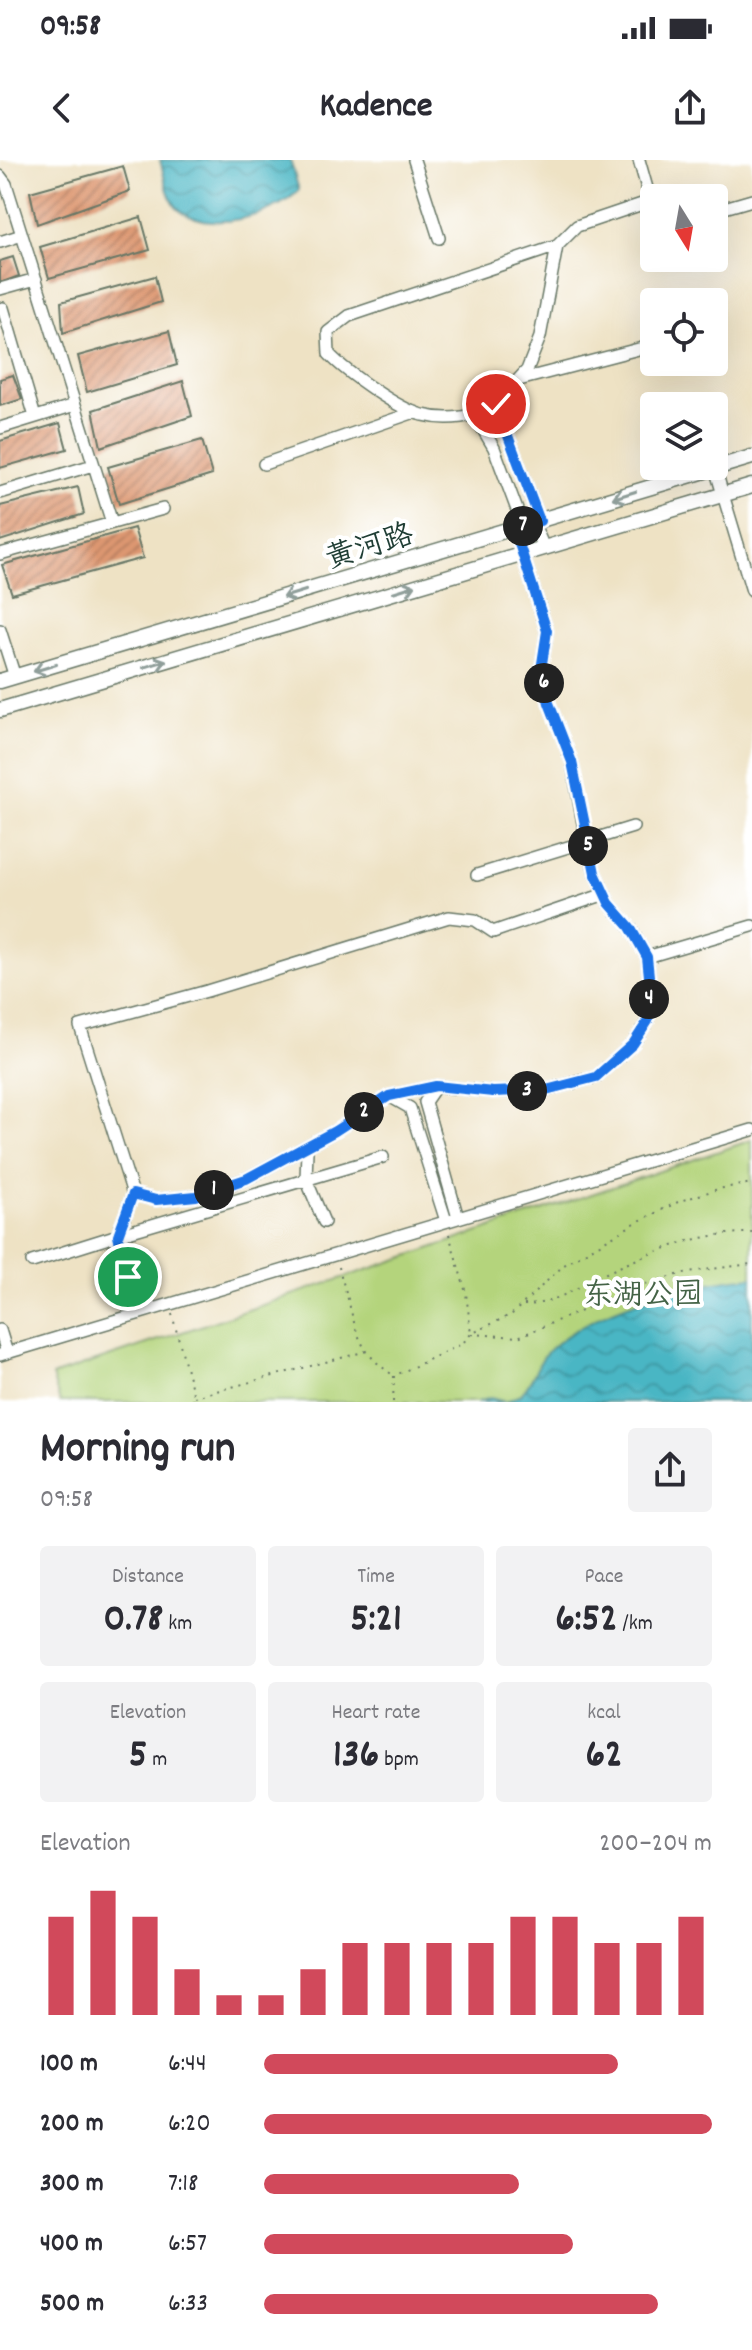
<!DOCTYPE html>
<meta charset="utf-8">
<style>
body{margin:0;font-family:Dekko,"LXGW WenKai TC",sans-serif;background:#f2f2f3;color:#2b2b33;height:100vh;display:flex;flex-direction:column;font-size:30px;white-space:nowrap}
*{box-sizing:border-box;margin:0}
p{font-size:26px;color:#7c7c81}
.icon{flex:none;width:44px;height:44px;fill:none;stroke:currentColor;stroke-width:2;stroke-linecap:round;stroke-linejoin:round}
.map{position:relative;height:1242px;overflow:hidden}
.drawer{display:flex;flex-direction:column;background:#fff;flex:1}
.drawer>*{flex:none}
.needle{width:52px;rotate:169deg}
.buttons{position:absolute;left:640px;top:24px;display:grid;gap:16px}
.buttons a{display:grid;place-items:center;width:88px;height:88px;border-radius:8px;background:#fff;box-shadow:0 8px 32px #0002;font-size:40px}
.pin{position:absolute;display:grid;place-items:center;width:68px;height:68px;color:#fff;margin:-34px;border:4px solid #fff;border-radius:50%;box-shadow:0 2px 8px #0007}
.km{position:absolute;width:40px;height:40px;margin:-20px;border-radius:50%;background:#222;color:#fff;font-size:22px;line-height:40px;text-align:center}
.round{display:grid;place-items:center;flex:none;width:84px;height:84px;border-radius:8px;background:#f2f2f3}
.summary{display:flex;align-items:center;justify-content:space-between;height:136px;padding:0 40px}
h1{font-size:44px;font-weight:700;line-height:60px}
.metrics{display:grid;grid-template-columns:repeat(3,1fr);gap:12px;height:136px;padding:8px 40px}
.metrics div{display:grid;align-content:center;border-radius:8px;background:#f2f2f3;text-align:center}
.metrics b{font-size:40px;font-weight:700}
.metrics small{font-size:22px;font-weight:400}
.metrics p{font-size:22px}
.chart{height:224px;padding:16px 40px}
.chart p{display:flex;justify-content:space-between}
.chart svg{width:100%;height:144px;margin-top:8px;stroke:#d1495b;stroke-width:6}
ul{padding:0 40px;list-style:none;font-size:26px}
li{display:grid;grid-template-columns:128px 96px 1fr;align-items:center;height:60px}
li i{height:20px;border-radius:10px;background:#d1495b}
.status{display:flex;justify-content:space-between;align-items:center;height:56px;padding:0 40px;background:#fff;direction:ltr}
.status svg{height:22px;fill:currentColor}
header{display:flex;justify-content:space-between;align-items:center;height:104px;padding:0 40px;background:#fff;font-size:36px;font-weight:700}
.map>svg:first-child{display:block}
.park{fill:#b4d47c;stroke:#6a8858;stroke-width:2}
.water{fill:url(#water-waves);stroke:#347a7c;stroke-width:2}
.building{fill:url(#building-hatch)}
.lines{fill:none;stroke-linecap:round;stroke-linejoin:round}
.minor-casing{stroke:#677766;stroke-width:14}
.major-casing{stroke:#677766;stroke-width:17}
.path{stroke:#677766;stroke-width:2;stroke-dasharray:2 6;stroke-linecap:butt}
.minor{stroke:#fff;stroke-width:11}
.major{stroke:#fff;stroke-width:14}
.oneway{stroke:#8f9e9a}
.route-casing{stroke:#fff;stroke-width:16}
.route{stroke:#1a73e8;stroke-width:10}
.labels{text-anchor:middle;stroke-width:8;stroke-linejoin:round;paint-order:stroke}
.street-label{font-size:30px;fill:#1f3d34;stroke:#fff}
.park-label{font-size:30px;fill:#446346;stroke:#fff}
</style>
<div class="status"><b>09:58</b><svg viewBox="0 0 49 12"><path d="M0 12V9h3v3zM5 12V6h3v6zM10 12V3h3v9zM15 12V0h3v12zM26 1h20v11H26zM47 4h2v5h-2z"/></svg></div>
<header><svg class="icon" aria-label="back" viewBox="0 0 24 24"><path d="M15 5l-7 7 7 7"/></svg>Kadence<svg class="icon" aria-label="share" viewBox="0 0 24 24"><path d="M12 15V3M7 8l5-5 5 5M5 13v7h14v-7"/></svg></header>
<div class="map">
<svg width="752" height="1242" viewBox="0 0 752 1242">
<defs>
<pattern id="water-waves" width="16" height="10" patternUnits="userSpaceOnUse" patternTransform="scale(2)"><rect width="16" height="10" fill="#49b6c4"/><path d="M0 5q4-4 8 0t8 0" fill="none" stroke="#3c95a0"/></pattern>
<pattern id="building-hatch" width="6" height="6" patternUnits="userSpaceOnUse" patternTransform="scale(2)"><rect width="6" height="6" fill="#dd9771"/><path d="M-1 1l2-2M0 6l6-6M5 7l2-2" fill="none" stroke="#b37c5e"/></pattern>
</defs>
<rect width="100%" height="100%" fill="#fff"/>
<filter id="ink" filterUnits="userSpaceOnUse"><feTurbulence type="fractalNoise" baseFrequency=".0125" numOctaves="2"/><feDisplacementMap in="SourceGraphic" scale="16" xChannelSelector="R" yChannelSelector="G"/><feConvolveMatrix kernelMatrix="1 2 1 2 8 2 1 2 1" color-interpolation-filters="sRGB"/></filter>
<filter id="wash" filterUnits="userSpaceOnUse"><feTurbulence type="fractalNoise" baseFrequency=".006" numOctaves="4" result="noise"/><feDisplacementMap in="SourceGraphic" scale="32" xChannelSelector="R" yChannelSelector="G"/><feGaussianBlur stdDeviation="1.8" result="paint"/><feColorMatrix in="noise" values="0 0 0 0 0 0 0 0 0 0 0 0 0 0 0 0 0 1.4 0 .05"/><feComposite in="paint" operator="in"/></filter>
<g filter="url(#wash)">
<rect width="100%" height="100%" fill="#eee2c4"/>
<!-- park -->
<path class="park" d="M752 980V1242H60L52 1216Z"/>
<!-- water -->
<path class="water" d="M160 0H290L299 30C275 56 205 76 177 47 167 37 164 14 160 0Z
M752 1117V1242H478L490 1238 506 1242C511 1239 519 1236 523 1232 534 1220 537 1202 549 1190 596 1146 689 1123 752 1117Z"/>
<g id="blocks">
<!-- building -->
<path class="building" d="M123 6 130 31 37 64 30 32Z
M141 57 150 90 49 118 40 87Z
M13 97 19 116 0 123V101Z
M155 116 161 142 63 173 61 142Z
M169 171 177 205 87 232 78 196Z
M13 215 22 239 0 246V219Z
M183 221 192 256 101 287 93 250Z
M60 263 67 289 0 308V281Z
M202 280 212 315 119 344 108 307Z
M78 327 84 354 0 381V346Z
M134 368 143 398 12 434 2 405Z"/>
</g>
</g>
<g filter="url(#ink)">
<use href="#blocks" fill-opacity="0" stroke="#677766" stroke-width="2"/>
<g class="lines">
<!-- minor casing -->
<g class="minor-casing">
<path id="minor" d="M414 0 439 78
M639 0 654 53
M0 16 6 24 112 363
M714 51 752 40
M0 82 22 75 0 82
M557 86 577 66 651 41
M0 129 36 119
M0 149 3 148 35 257
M519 220 654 185
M0 268 75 245
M264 304 415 252
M715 308 752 431
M0 333 93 305
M533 362 544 388
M523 366 494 288 474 254 496 244C478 258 446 261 423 255 399 250 346 212 329 194L328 172 349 156 557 86 540 177 527 210 496 244 540 361
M514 368 547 471 541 510 549 543 572 602 584 669 595 713 609 743 630 767 647 797 650 826 648 861 633 884 596 917 546 930 493 932 436 926 389 936 335 971 246 1019 196 1036 156 1040 133 1034 80 866 207 831 449 757 475 760 493 772 605 734
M0 394 163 349
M0 470 15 517
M477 715 633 667
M647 797 752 766
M436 926 425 942 458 1058
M389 936 410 948 446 1061
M307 991 306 1019 324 1062
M133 1034 118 1075 383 997
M32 1102 118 1075 128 1117
M0 1170 7 1193
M0 1195 752 970"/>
</g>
<!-- major casing -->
<g class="major-casing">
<path id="major" d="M0 521 752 297
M0 550 752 326"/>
</g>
<!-- path -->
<path class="path" d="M449 1074 466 1133 471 1173
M339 1107C341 1118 345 1128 348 1139 357 1175 360 1193 393 1215
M524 1145C556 1144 575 1128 604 1114 651 1092 699 1072 752 1073
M172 1154 194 1237 193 1242
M472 1174 518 1177 648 1123 688 1112 752 1104
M194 1237 367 1191
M393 1242 394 1216 462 1184 471 1174 512 1154 564 1105 637 1062 680 1041 718 1029 752 1023"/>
<!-- minor -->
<use href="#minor" class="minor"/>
<!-- major -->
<use href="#major" class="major"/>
</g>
<!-- one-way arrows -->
<defs><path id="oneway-shaft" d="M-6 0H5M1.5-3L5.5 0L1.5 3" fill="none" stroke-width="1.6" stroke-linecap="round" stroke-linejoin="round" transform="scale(2)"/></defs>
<g class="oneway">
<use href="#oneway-shaft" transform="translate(624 335) rotate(163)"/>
<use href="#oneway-shaft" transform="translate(404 429) rotate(-17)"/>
<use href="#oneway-shaft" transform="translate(294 434) rotate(163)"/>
<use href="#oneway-shaft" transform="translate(155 504) rotate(-17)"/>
<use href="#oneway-shaft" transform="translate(45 508) rotate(163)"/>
</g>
</g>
<g class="lines" filter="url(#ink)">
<!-- route casing -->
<g class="route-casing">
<path id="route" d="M128 1117 118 1075 133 1034 156 1040 196 1036 246 1019 335 971 389 936 436 926 493 932 546 930 596 917 633 884 648 861 650 826 647 797 630 767 609 743 595 713 572 602 549 543 541 510 547 471 514 368 540 361 496 244"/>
</g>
<!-- route -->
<use href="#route" class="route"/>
</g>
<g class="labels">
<!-- street labels -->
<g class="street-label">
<text transform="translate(369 385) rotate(-17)" y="10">黄河路</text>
</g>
<!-- park labels -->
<g class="park-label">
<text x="643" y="1143">东湖公园</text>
</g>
</g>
</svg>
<div class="buttons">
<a><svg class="needle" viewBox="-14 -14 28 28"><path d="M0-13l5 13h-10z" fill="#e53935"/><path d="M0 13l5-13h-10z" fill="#7c7c81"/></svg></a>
<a><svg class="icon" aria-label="locate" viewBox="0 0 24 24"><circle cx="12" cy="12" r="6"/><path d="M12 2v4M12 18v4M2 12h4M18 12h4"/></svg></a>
<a><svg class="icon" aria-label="layers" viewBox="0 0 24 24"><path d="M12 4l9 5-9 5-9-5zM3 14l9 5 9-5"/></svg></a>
</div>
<div class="pin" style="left:128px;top:1117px;background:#1e9e55"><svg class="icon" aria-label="arrive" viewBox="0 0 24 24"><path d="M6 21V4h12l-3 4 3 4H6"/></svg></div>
<div class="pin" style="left:496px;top:244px;background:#d93025"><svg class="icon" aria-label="check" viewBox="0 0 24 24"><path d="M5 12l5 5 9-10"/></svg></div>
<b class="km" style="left:214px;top:1030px">1</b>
<b class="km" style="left:364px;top:952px">2</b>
<b class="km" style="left:527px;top:931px">3</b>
<b class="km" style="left:649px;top:839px">4</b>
<b class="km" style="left:588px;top:686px">5</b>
<b class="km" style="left:544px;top:523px">6</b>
<b class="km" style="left:523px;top:366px">7</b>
</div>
<section class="drawer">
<div class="summary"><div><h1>Morning run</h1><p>09:58</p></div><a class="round"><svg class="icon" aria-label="share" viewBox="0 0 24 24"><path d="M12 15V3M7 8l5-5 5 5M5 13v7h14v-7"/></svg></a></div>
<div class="metrics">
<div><p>Distance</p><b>0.78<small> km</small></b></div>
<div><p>Time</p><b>5:21</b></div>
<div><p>Pace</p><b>6:52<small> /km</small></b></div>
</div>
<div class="metrics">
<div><p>Elevation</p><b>5<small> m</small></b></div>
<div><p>Heart rate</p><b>136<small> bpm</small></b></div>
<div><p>kcal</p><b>62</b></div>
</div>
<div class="chart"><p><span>Elevation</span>200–204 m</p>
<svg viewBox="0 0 160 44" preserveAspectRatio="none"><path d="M5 44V14M15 44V6M25 44V14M35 44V30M45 44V38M55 44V38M65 44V30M75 44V22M85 44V22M95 44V22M105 44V22M115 44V14M125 44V14M135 44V22M145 44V22M155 44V14"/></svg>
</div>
<ul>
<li><b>100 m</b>6:44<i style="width:79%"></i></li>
<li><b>200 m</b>6:20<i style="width:100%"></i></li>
<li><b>300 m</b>7:18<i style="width:57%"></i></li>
<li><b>400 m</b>6:57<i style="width:69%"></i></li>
<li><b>500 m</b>6:33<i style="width:88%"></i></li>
</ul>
</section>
